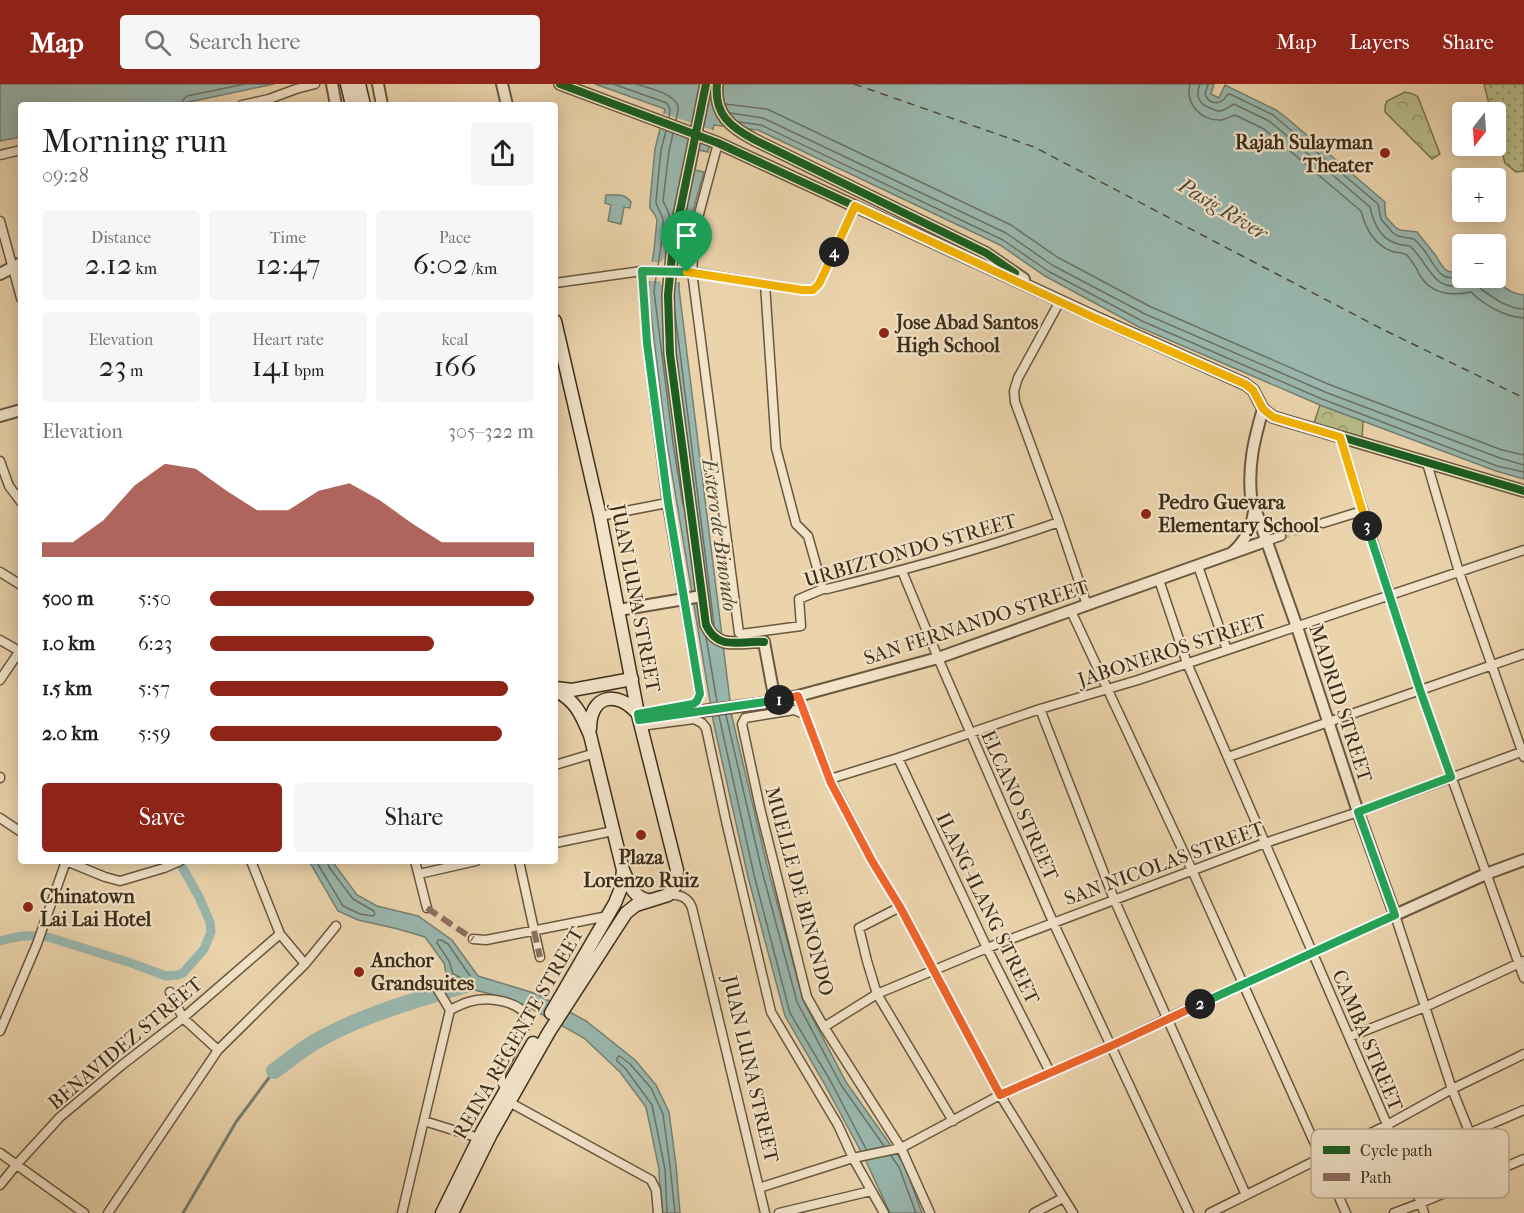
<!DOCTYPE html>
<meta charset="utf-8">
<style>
body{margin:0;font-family:"IM FELL French Canon",serif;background:#f6f6f6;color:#202124;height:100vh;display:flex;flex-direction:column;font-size:22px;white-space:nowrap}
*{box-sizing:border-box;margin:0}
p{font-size:20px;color:#757577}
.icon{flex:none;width:33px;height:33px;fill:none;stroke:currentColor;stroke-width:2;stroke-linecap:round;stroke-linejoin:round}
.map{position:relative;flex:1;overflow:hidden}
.sheet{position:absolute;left:18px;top:18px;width:540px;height:762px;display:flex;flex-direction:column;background:#fff;border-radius:6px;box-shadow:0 3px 15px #0003}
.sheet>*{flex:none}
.needle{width:39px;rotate:197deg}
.buttons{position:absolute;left:1452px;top:18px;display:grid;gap:12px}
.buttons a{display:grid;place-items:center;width:54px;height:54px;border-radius:6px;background:#fff;box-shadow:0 3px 15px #0003;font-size:30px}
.pin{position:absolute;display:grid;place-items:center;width:51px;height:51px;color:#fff;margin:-62px -26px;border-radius:50% 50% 50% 0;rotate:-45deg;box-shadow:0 0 6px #0007}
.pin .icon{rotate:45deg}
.km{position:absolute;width:30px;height:30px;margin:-15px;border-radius:50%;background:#222;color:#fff;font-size:16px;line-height:30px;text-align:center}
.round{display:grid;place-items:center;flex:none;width:63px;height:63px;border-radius:6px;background:#f6f6f6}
.overview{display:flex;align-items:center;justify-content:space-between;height:102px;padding:0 24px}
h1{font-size:33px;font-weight:600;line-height:45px}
.stats{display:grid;grid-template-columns:repeat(3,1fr);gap:9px;height:102px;padding:6px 24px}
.stats div{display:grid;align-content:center;border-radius:6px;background:#f6f6f6;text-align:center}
.stats b{font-size:30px;font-weight:600}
.stats small{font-size:16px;font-weight:400}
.stats p{font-size:16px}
.chart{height:168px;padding:12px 24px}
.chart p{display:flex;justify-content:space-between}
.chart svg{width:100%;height:108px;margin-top:6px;fill:#8f2418;opacity:.7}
.button{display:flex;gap:12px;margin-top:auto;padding:12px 24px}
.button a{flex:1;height:69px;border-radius:6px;background:#8f2418;color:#fff;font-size:24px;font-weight:600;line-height:69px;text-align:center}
.button a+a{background:#f6f6f6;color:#202124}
ul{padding:0 24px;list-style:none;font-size:20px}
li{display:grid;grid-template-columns:96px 72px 1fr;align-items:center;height:45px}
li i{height:15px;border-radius:8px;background:#8f2418}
header{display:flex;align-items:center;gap:36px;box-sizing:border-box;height:84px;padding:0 30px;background:#8f2418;color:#fff}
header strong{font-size:28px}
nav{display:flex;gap:33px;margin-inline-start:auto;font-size:21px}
.search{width:420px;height:54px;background:#f6f6f6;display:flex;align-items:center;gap:15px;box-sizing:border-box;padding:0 21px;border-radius:6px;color:#757577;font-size:22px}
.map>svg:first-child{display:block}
.grass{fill:url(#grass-dots);stroke:#7b7551;stroke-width:1.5}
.park{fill:url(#park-crowns);stroke:#7b7551;stroke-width:1.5}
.water{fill:#99b7ae;stroke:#758072;stroke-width:1.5}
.pier{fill:#ebd4ac}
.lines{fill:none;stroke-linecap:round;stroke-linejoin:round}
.shore{stroke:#6c7264;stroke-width:1.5}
.stream{stroke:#758072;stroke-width:3}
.canal{stroke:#99b7ae;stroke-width:9}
.river{stroke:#99b7ae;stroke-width:16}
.ferry{stroke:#504937;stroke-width:1.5;stroke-dasharray:8 6;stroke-linecap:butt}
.minor-tunnel{stroke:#c8b38f;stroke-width:8;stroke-dasharray:8 4;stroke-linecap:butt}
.minor-casing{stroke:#69583e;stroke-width:11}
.tertiary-casing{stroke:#69583e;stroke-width:14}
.secondary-casing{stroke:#3e2e19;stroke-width:15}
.minor{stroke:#f2e3c9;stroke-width:8}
.tertiary{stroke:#f2e3c9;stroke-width:10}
.secondary{stroke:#f2e3c9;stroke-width:12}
.tertiary-bridge-casing{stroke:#69583e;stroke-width:14;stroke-linecap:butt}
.tertiary-bridge{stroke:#f2e3c9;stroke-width:10}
.quiet{stroke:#8d6e63;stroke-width:6;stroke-dasharray:12 6;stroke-linecap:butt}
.cycleway-casing{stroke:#f2e3c9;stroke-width:11}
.cycleway{stroke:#1b5e20;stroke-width:8}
.split-1-casing{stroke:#fff;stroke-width:12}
.split-2-casing{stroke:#fff;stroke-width:12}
.split-3-casing{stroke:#fff;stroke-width:12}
.split-4-casing{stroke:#fff;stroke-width:12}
.split-5-casing{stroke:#fff;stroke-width:12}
.split-1{stroke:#22a559;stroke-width:8}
.split-2{stroke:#f0652b;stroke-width:8}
.split-3{stroke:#22a559;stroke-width:8}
.split-4{stroke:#f5b400;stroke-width:8}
.split-5{stroke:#f5b400;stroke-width:8}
.poi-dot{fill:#8f2418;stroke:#f2e3c9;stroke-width:2}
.labels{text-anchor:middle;stroke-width:4.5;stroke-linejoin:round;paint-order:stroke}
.poi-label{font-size:20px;font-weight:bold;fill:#3e2e19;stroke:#f2e3c9;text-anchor:start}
.street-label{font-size:20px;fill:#3e2e19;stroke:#f2e3c9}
.water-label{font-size:21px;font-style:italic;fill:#504937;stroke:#f2e3c9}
.key{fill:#f2e3c9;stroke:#bcad94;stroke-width:1.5}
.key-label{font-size:16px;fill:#3e2e19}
</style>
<header>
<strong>Map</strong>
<div class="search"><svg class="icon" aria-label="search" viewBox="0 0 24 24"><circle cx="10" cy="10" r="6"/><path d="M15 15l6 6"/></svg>Search here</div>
<nav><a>Map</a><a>Layers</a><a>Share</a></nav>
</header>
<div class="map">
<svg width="1524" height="1129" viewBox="0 0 1524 1129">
<defs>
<pattern id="grass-dots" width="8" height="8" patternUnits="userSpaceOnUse" patternTransform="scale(1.5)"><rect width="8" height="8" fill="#b8bc89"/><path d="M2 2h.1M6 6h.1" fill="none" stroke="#97996f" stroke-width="1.8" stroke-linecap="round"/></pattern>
<pattern id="park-crowns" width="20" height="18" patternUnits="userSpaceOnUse" patternTransform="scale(1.5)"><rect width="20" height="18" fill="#b8bc89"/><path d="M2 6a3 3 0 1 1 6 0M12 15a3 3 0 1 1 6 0" fill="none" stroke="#97996f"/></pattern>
</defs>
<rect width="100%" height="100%" fill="#ebd4ac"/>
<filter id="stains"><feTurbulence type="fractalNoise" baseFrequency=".00333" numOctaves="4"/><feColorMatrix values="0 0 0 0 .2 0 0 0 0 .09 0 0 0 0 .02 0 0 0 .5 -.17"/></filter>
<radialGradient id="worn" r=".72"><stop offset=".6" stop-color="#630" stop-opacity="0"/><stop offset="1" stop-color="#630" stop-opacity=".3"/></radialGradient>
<!-- grass -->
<path class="grass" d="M1484 0H1524V87L1516 88 1505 79 1496 45V28H1491Z"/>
<!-- park -->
<path class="park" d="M1405 8 1413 10 1418 13 1440 70 1432 75 1385 28V22L1387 17Z
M1320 321 1363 337 1362 356 1314 339Z"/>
<!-- water -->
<path class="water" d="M0 0H274L175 21H21V53L0 57Z
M595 0H1214L1211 10 1219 14 1225 1 1276 26 1288 35 1385 118V127L1386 133 1396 144 1400 146 1417 148C1423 156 1430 164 1436 172 1443 184 1446 192 1462 186V194C1470 194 1480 192 1488 194 1502 199 1508 210 1524 211V395L1496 387 1320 321 1139 243 1045 192 1000 161 758 46 714 41 708 68 699 66 695 86 704 88 680 172 679 205 732 633 767 781 803 916 846 998 904 1080 922 1129H890L865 1075 824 999 785 932 748 793 714 641 667 360 648 206 654 166 657 136 655 131 650 124V117L655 65 665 25Z
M606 111C616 111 625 109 631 118L630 124 624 123 621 140 608 137 611 121 605 119Z
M309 777H332L357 811 377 822 418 832 452 856 478 892 537 910 586 937 635 976 656 1001 669 1028 676 1081 680 1129H661L659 1085 646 1023 620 988 584 954 527 922 495 911 470 905 447 894 444 879 425 853 398 845 358 836 338 827Z"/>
<!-- pier -->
<path class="pier" d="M662 29 715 47 711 62 657 44Z
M668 172 676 175 677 178H683L682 198H675L672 202 664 204 659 197H648L649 178H661L664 174Z"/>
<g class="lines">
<!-- shore -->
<path class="shore" d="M613 0 667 19 670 25 669 33
M636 0C647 4 674 9 678 22 679 27 677 31 676 36
M1190 0C1185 19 1200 37 1221 36 1226 35 1230 33 1235 31L1264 45 1361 127C1365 143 1374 160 1391 167 1395 169 1401 168 1405 170 1408 171 1412 178 1414 181 1417 184 1418 189 1421 193 1433 211 1452 212 1471 208 1484 221 1505 233 1524 234
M1200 0C1195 12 1199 20 1210 24 1214 26 1216 27 1220 27 1225 26 1230 22 1234 20L1269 37 1280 46 1370 123C1373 137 1380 154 1395 159 1400 161 1406 161 1410 162 1415 167 1419 172 1423 178 1433 192 1440 206 1462 201 1467 199 1471 196 1475 194L1482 206 1502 219 1515 224 1524 225
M1208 0 1205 10C1209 21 1221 22 1227 11L1230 10 1273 31 1378 120 1381 135 1392 148 1398 152 1414 155C1420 161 1426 168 1430 175 1439 189 1443 198 1462 192
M725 20 767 25 1011 141 1057 173 1149 222 1328 300 1502 366 1524 371
M182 21 183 16 187 12 245 0
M730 29 763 34 1006 149 1052 181 1145 230 1325 308 1500 374 1524 381
M739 38 761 41 1003 156 1048 187 1142 237 1322 315 1497 382 1524 388
M671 139 668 127 663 117 669 67 673 49
M658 182C660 167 664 150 663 136 662 128 656 124 656 117L661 66 666 47
M656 193 654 207 673 359 683 421
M675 229 714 541
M706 553 717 618
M726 631 761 783 797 918 841 1001 884 1062
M719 632 754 791 790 929 830 996 866 1065
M316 777 343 822 360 830 373 832 375 830 374 827 353 815 329 783 327 777
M438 856H441L448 860 470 892V896L467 897 453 890 449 877 437 859Z
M891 1072 899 1083 916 1129
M667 1129 665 1085 652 1021 625 984 617 977V974L619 972 621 973 630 980 651 1004 663 1030 670 1082 675 1129"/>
<!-- stream -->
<path class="stream" d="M183 1129 236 1038 274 987"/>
<!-- canal -->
<path class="canal" d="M0 857C16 852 31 850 48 853L131 879 166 892 177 891 183 889 204 865 211 848 210 838 199 813 179 777"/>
<!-- river -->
<path class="river" d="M274 987C289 977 304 963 320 955 365 930 419 915 469 900"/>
<!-- ferry -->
<path class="ferry" d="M854 0 1034 63 1380 244 1524 314"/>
<!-- minor-tunnel -->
<path class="minor-tunnel" d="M1281 452 1323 439"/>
<!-- minor casing -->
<g class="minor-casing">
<path id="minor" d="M242 21 269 15 296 5 315 0
M718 59 695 145 692 188 739 549 741 550 801 542 799 515 823 505H827C905 486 983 465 1059 438
M0 71 21 66
M0 137 21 214
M555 199 642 187 692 188 802 206H813L819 199 855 122
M765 200 776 364 796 440 808 452 823 505
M1060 217 1018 294 1014 307 1015 318 1059 438 1087 521
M1340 353 1420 606 1524 894
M0 377 9 402 21 418
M1427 379 1459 488 1524 673
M600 432 667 419
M1323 439 1362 427
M1266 457 1281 452
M1198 482 1227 566
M902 487 938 574 1053 838 1189 1129
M0 488 21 501
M1159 496 1187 579 1421 1119 1424 1129
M1071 527 1192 786 1346 1129
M0 556 21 568
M0 596 21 565
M798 612 830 695 872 777 900 823 1000 1011 1073 1129
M1040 625 1114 815 1246 1111
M638 630 691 621 697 617 700 610 667 419 647 259 642 187
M804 630 794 626 745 634 742 640 760 724 807 913 824 943 901 1064 930 1129
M639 635 643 640 648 641 694 635 702 639 706 644 726 737 771 928 838 1041 853 1074 884 1129
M1228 673 1524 570
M898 674 987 864 1050 988
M555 681 595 669
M0 693V694
M830 695 898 674 1040 625 1138 596 1524 466
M0 734 21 748
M555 759 613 747
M66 777 105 793 120 797 164 784 180 777
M251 777 280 850 305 880
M415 777 427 824
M519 777 540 873
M419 790 476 777
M668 811C680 810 688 813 692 824L765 1129
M900 823 859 844 867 877 877 910 953 1037
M473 855 486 856 608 832
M438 906 450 926
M170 908 183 934 218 966
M450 926C456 923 462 920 468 918 487 912 519 916 529 935L501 989V996L506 1006
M824 943 877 910 987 864 1265 759 1358 728 1524 667
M0 947 37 860 66 777
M1349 953 1425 923 1524 877
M509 1018 651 1096 656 1106 658 1129
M424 1037 479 1054
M1470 1049 1524 1026
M0 1069 84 1129
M0 1101 17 1080 60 1033 122 981 183 934 280 850
M759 1104 853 1074 901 1064 1000 1011 1111 962 1166 935 1395 831 1452 1005 1486 1090
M108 1129 218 966 305 880 336 842
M402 1129 450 926
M779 1129 871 1107
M1034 1129 1063 1114
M1210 1129 1387 1041 1452 1005 1524 970
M1394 1129 1421 1119 1524 1075"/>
</g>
<!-- tertiary casing -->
<g class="tertiary-casing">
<path id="tertiary" d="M332 0 336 21
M378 0 382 21
M502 0 507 21
M560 0 718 59 1095 233 1245 300 1253 306 1263 325 1273 333 1524 407
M717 0C714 30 730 43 755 56L986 169 1024 195
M0 190 21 179
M670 270 706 541C719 568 740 556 764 558L775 617
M1263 325C1254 356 1248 380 1251 413L1297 543 1358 728 1395 831 1486 790 1524 776
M0 332 21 326
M1233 468C1245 457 1252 443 1254 427
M619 526 702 512
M639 635 765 619 798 612 938 574 1266 457"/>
</g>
<!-- secondary casing -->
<g class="secondary-casing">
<path id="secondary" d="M347 0 352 21
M359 0 364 21
M556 604 572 606 632 595
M555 606C576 617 581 630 590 651L623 786C629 799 633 814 648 816
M590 645C590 611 617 605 638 630
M551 929 615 819 621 804 623 786
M442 1129 483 1046 533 959
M452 1129 491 1050 549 948 626 829 636 821 668 811 675 802 677 786 639 635 600 432 555 237"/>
</g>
<!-- minor -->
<use href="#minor" class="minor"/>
<!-- tertiary -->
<use href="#tertiary" class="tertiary"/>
<!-- secondary -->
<use href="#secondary" class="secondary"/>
<!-- tertiary-bridge casing -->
<g class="tertiary-bridge-casing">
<path id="tertiary-bridge" d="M670 270 668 211 673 161 706 0"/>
</g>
<!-- tertiary-bridge -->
<use href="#tertiary-bridge" class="tertiary-bridge"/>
<!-- quiet -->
<path class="quiet" d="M427 824 473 855
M534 847 540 873"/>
<!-- cycleway casing -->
<g class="cycleway-casing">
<path id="cycleway" d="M560 0 718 59 1095 233 1245 300 1253 306 1263 325 1273 333 1524 407
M706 0 673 161 668 211 670 270 706 541C719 568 740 556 764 558
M717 0C714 30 730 43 755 56L986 169 1015 189"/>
</g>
<!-- cycleway -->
<use href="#cycleway" class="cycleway"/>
</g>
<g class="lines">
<!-- split-1 casing -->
<g class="split-1-casing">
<path id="split-1" d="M687 188 642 187 647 259 668 418 700 610 697 617 693 620 638 630 639 636 779 616"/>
</g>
<!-- split-2 casing -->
<g class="split-2-casing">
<path id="split-2" d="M779 616 798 612 831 699 872 777 900 823 1000 1011 1111 962 1200 920"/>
</g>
<!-- split-3 casing -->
<g class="split-3-casing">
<path id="split-3" d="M1200 920 1395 831 1358 728 1451 693 1420 606 1367 442"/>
</g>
<!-- split-4 casing -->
<g class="split-4-casing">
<path id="split-4" d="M834 168 855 122 1095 234 1245 300 1253 306 1263 325 1273 333 1340 353 1367 442"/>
</g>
<!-- split-5 casing -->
<g class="split-5-casing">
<path id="split-5" d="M687 188 802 206H813L819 200 834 168"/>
</g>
<!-- split-1 -->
<use href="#split-1" class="split-1"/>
<!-- split-2 -->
<use href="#split-2" class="split-2"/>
<!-- split-3 -->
<use href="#split-3" class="split-3"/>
<!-- split-4 -->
<use href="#split-4" class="split-4"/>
<!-- split-5 -->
<use href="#split-5" class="split-5"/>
</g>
<!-- markers -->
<g class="poi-dot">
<circle cx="1385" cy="69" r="6"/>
<circle cx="884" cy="249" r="6"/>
<circle cx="1146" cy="430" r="6"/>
<circle cx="641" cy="751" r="6"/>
<circle cx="28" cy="823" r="6"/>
<circle cx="359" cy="888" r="6"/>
</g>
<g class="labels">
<!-- poi labels -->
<g class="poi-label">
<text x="1373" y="65" text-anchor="end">Rajah Sulayman<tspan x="1373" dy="23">Theater</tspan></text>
<text x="896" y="245">Jose Abad Santos<tspan x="896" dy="23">High School</tspan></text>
<text x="1158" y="425">Pedro Guevara<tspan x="1158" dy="23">Elementary School</tspan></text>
<text x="641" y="780" text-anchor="middle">Plaza<tspan x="641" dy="23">Lorenzo Ruiz</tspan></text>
<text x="40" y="819">Chinatown<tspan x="40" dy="23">Lai Lai Hotel</tspan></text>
<text x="371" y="883">Anchor<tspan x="371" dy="23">Grandsuites</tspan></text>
</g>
<!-- street labels -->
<g class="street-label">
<text transform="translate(910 466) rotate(-16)" y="7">URBIZTONDO STREET</text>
<text transform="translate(636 514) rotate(79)" y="7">JUAN LUNA STREET</text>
<text transform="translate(976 538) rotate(-18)" y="7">SAN FERNANDO STREET</text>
<text transform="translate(1172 566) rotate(-18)" y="7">JABONEROS STREET</text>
<text transform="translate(1341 619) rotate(72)" y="7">MADRID STREET</text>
<text transform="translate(1020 721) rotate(66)" y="7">ELCANO STREET</text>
<text transform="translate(1164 779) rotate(-20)" y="7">SAN NICOLAS STREET</text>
<text transform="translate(800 807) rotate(75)" y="7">MUELLE DE BINONDO</text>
<text transform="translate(988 824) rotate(64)" y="7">ILANG-ILANG STREET</text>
<text transform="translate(518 949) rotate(-60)" y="7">REINA REGENTE STREET</text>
<text transform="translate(1368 956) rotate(67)" y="7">CAMBA STREET</text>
<text transform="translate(125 959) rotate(-40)" y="7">BENAVIDEZ STREET</text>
<text transform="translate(751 985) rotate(77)" y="7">JUAN LUNA STREET</text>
</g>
<!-- water labels -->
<g class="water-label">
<text transform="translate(1223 125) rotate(31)" y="7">Pasig River</text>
<text transform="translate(720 451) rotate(82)" y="7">Estero de Binondo</text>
</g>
</g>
<!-- legend -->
<rect x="1311" y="1045" width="198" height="69" rx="9" class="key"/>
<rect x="1323" y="1062" width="27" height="8" fill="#1b5e20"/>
<rect x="1323" y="1089" width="27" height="8" fill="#8d6e63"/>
<g class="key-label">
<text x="1360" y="1072">Cycle path</text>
<text x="1360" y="1099">Path</text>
</g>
<rect width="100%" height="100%" filter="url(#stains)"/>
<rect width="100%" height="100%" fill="url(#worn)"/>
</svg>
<div class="buttons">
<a><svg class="needle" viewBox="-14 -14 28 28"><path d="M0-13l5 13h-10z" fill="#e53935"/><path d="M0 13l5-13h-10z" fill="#757577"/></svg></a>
<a>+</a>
<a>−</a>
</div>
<div class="pin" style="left:687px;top:188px;background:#1e9e55"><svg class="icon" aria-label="arrive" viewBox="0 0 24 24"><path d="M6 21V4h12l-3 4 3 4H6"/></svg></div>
<b class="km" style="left:779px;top:616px">1</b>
<b class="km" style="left:1200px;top:920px">2</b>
<b class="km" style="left:1367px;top:442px">3</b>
<b class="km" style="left:834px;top:168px">4</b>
<section class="sheet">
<div class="overview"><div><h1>Morning run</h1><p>09:28</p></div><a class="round"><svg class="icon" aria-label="share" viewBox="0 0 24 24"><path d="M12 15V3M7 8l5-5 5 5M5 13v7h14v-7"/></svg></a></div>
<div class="stats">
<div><p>Distance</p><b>2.12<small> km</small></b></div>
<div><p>Time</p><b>12:47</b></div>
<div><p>Pace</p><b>6:02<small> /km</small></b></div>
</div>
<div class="stats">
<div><p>Elevation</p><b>23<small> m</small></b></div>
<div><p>Heart rate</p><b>141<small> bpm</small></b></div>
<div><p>kcal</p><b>166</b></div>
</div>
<div class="chart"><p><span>Elevation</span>305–322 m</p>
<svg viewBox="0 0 160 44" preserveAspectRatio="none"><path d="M0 44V38L10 38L20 29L30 15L40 6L50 8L60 17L70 25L80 25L90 17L100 14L110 21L120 30L130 38L140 38L150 38L160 38V44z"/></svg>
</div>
<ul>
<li><b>500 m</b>5:50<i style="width:100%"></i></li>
<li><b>1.0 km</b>6:23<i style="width:69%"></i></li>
<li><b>1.5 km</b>5:57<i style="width:92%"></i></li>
<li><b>2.0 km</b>5:59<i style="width:90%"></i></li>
</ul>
<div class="button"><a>Save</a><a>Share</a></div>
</section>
</div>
